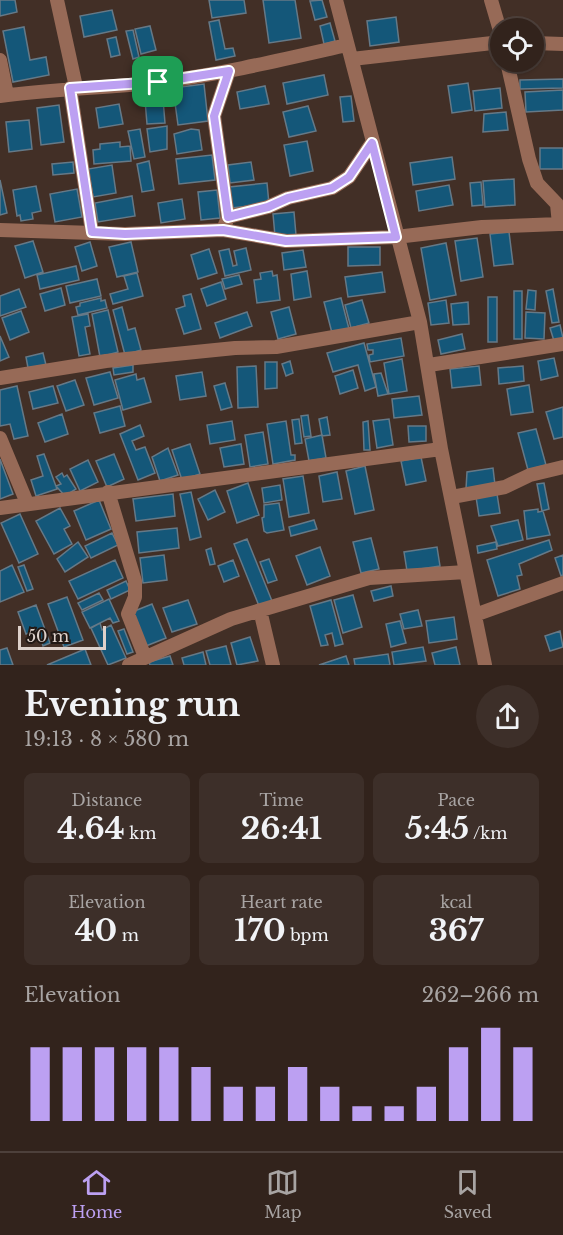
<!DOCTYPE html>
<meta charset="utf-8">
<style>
body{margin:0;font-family:"Libre Baskerville",serif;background:#3d2f29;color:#f1f3f6;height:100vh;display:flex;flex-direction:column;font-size:22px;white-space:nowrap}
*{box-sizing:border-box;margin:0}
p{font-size:20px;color:#a8a4a3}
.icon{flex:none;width:33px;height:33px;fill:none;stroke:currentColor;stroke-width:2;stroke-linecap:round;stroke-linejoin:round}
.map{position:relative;height:665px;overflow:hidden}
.panel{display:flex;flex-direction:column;background:#32231c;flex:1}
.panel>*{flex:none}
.controls{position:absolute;left:490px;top:18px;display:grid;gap:12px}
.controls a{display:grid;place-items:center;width:54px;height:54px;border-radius:50%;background:#32231c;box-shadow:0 2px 4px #0004,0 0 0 2px #4d403b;font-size:30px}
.scale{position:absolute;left:18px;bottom:15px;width:88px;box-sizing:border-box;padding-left:6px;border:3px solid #ddd1cb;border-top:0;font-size:16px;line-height:21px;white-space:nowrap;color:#ddd1cb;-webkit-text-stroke:4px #221915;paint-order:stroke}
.pin{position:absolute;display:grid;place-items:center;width:51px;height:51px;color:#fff;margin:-26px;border-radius:12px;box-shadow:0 3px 9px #0006}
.round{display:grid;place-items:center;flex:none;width:63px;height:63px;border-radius:32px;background:#3d2f29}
.summary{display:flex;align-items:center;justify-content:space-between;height:102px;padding:0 24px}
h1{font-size:33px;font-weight:700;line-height:45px}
.stats{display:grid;grid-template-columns:repeat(3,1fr);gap:9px;height:102px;padding:6px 24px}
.stats div{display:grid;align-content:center;border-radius:9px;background:#3d2f29;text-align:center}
.stats b{font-size:30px;font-weight:700}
.stats small{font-size:16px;font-weight:400}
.stats p{font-size:16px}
.chart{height:168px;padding:12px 24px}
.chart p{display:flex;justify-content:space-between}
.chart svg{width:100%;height:108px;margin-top:6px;stroke:#bca0f2;stroke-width:6}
.dock{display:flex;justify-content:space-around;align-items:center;height:84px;border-top:2px solid #4d403b;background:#32231c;font-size:16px;color:#a8a4a3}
.dock a{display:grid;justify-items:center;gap:3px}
.dock .active{color:#bca0f2}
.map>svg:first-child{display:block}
.building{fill:#145779;stroke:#657987;stroke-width:1.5}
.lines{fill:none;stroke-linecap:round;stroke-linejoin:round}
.minor{stroke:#976a57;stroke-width:14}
.route-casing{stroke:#fff;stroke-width:12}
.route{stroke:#bca0f2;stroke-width:8}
</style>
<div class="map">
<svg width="563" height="665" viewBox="0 0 563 665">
<rect width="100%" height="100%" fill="#422f26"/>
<!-- building -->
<path class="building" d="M0 0H15L17 12 0 16Z
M209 0H244L246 13 212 18Z
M263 0H295L301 38 269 43Z
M322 0 327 17 315 20 310 1Z
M112 10 117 30 84 37 80 16Z
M396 17 399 42 370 46 367 21Z
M219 20 225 49 233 48 235 56 216 60 209 22Z
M330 23 335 41 324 44 320 26Z
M150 26 156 50 141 54 135 29Z
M24 27 30 60 46 57 49 75 13 82 3 31Z
M133 30 139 57 133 59 126 31Z
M116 37 120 55 111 57 107 39Z
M324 75 328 95 287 104 283 83Z
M563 79V88L520 89V80Z
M468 83 472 110 452 113 448 86Z
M204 84 208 121 178 125 173 88Z
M265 86 269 104 240 109 237 92Z
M500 88 502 108 475 111 473 91Z
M563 90V110L526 112 525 92Z
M351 96 354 121 343 122 340 97Z
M163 99 165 123 147 124 145 100Z
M119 104 123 124 99 128 96 108Z
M59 105 64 142 41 145 37 108Z
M308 106 316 131 289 137 283 112Z
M506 112 508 130 483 132 484 114Z
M29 120 32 149 9 152 6 122Z
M167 126V149L150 152 147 129Z
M140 129 145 157 134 159 128 131Z
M191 129 199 130 202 150 177 154 174 134Z
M307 141 313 171 290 176 284 145Z
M120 142V147L130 146 131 161 94 164 93 150 100 149V144Z
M540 148H563V169H540Z
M212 155 215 180 179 184 176 159Z
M452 157 455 179 413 185 410 163Z
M149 161 154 190 142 192 137 164Z
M73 162 74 173 53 175 52 164Z
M251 162 254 180 230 183 228 165Z
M112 165 116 193 93 197 88 169Z
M514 179 515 205 485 207 483 181Z
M0 180 7 213 0 215Z
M481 182 483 205 472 206 470 183Z
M267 183 269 204 231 208 229 187Z
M449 185 453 205 419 211 416 191Z
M36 186 41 211 32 213 33 219 21 221 20 215 17 216 13 190Z
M77 189 82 217 55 222 50 194Z
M217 190 220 218 201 220 198 192Z
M132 196 135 216 98 222 95 203Z
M182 199 185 219 161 223 158 203Z
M294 212 296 235 275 236 273 214Z
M509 232 513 264 494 266 490 234Z
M477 238 483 277 461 281 455 241Z
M33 241 43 272 25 278 15 246Z
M90 242 97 266 82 271 75 247Z
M131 242 138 272 117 277 109 247Z
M446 243 456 295 430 300 421 248Z
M348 247H380V265L348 266Z
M246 248 251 270 225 276 219 251 229 249 233 266 237 265 234 251Z
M209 249 217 273 198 279 191 255Z
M303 250 306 267 284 270 282 253Z
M76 266 79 280 40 289 37 275Z
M272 271 273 276 277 275 280 300 257 303 254 280 261 279 260 273Z
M307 271 311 297 294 300 291 274Z
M382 272 385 292 348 297 345 277Z
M137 273 143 296 113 304 110 294 128 289 124 276Z
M239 275 242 284 225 289 222 279Z
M97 279 101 296 70 303 66 286Z
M221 282 226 299 207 306 201 289Z
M61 288 65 305 45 311 40 294Z
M19 289 26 307 0 316V296Z
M553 289 559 322 552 323 546 291Z
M528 290 536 291 535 310 526 309Z
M514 291H522V339H514Z
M191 294 201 329 184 334 176 309 185 306 183 296Z
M488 297H497V342H488Z
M101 298V301L105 300 107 308 78 315 76 307 80 306V303Z
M341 298 349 329 332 333 324 302Z
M362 300 369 323 351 328 345 305Z
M446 300 449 323 431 325 428 303Z
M468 302 469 324 453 325 451 304Z
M122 307 128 330 135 328 141 350 125 355 113 310Z
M289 307 296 334 278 339 271 312Z
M108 310 118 352 100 357 92 314Z
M21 311 29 332 10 340 2 318Z
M247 312 252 326 220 338 215 323Z
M526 312 545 313 544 339 525 338Z
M88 314 90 326 85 327 90 354 79 356 72 317Z
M560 325 563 338 554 341 550 328Z
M462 334 465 349 441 354 438 340Z
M0 336 9 357 0 361Z
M401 338 404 356 370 362 369 355 373 354V350H368L367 344Z
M364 343 376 387 365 391 358 365 333 372 327 353Z
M43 353 46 365 28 368 26 357Z
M554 358 558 376 541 380 538 361Z
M402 359 407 391 389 394 384 363Z
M290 361 293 373 286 376 282 364Z
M265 362H277V388L265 389Z
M133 365V372L114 375 113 368Z
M256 366 258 407 238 408 237 367Z
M479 366 481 385 452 388 450 369Z
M523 366 524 381 499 384 498 368Z
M353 370 358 388 340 394 335 376Z
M110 372 118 398 94 405 86 378Z
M202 372 206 396 180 400 176 376Z
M381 373 388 394 378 396 374 374Z
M136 374 137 380 144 378 151 402 123 410 115 380Z
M75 380 84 405 66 411 57 386Z
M225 383 232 407 221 410 214 386Z
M529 385 533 412 511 415 507 389Z
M17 386 28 436 14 439 10 424 0 426V390Z
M53 386 58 403 33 409 29 392Z
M419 396 422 415 394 418 392 399Z
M120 406 125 426 100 433 94 413Z
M563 407V437L554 439 546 412Z
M62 414 68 434 45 442 38 423Z
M308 415 311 436 304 437 301 416Z
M327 417 330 435 322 436 319 419Z
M299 419 302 443 295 444 292 420Z
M389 419 393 445 377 448 373 421Z
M232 421 235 440 210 444 207 425Z
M286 421 291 455H295V460L273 464 267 424Z
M368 421 370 450H364L363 422Z
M140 425 144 436 132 441 136 450 145 447 155 473 138 480 120 434Z
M408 426H426V441L409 442Z
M536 429 546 465 528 470 518 433Z
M263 432 268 464 250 467 245 435Z
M322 435 326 458 309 461 305 439Z
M190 444 200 474 182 480 172 450Z
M241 444 244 464 224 467 220 448Z
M168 448 178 475 160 481 152 457Z
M44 454 57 489 36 496 31 480 43 476 37 456Z
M114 454 124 479 107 487 96 461Z
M421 457 426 481 406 485 401 461Z
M0 459 13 494 0 499Z
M88 460 98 482 80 491 70 469Z
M365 466 374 510 355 514 346 471Z
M493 468 495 485 466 489 467 472Z
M337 472 342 499 323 502 319 476Z
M62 473 64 477 67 475 76 489 65 496 56 486 61 484 56 477Z
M303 476 309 513 289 517 283 479Z
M248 483 259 515 237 523 227 491Z
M544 483 549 509 542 511 537 484Z
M280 485 282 500 264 503 262 488Z
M215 490 225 512 208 520 198 499Z
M191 492 201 537 190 540 180 494Z
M173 494 175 516 136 521 133 499Z
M497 494 500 513 479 516 476 497Z
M99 500 111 529 86 540 74 511Z
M279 503 284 530 267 533 264 531 262 518 264 517V505Z
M60 508 70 526 64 529 72 544 54 554 36 521Z
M538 509V512L543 511 550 535 527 539 524 511Z
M20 514 38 554 19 563 1 523Z
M314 520 317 529 291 536 289 527Z
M518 520 523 540 498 546 491 526Z
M177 528 179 548 139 553 137 532Z
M112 533 118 545 91 558 85 546Z
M371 538 379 569 361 573 353 542Z
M247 539 272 601 259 606 234 544Z
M549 540 552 550 519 564 522 575 517 576 520 589 498 596 487 560Z
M78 542 88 557 65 572 57 559Z
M496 542 497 549 478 553 477 546Z
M320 547 330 576 307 585 296 556Z
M437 547 440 566 407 571 404 552Z
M211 548 215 564 210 565 206 550Z
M164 555 167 580 143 583 140 558Z
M563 555V575L561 576 555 558Z
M269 559 277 580 268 583 260 562Z
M115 560 123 578 78 599 69 581Z
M233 560 239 576 224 582 218 566Z
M12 565 24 592 0 602V571Z
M24 565 33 589 27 591 18 567Z
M126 581 130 590 111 599 107 590Z
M391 586 393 596 374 601 371 591Z
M99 593 103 600 82 610 78 603Z
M353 595 362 627 343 633 334 600Z
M67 597 83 640 64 647 48 604Z
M109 599 119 621 113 623 110 618 90 628 82 612Z
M188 600 197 624 172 632 163 608Z
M331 600 343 644 335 646 332 633 325 635 328 645 321 646 310 606Z
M152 604 166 638 146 646 132 612Z
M36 605 50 643 43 646 38 630 26 634 18 612Z
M418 610 422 626 404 629 400 614Z
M454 617 457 639 429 643 426 621Z
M400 621 406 643 391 647 386 624Z
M100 623 102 630 111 625 126 658 108 665 91 628Z
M124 629 133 652 127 654 118 631Z
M560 631 563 647 550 651 545 636Z
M250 637 258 661 237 665 231 643Z
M226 646 231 665H210L206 651Z
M423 647 426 661 394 665 392 652Z
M456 647 460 665H435L432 653Z
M7 648 13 665H0V650Z
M85 649 91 665H47Z
M203 652 206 665H184L182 658Z
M388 654 390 665H355L354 659Z
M170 656 173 665H150L149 662Z
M346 656 349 665H319Z"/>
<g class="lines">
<!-- minor -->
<path class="minor" d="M57 0 76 87
M336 0 420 322 441 449 485 665
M491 0 501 34
M534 43 563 44
M352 59 501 42
M0 60 7 95
M507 62 529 159 537 183 557 204 559 224H563
M70 88 92 232
M0 96C53 89 106 88 159 82 223 74 285 59 347 45
M228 217 214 116 229 71
M0 230 125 234 223 230 286 241 396 237 482 227 559 224
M223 230 228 217 268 207 288 198 332 188 349 177 372 143
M429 365 563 344
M0 378 106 361 235 348 276 347 420 322
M0 438 27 503
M108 492 135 581V597L128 614 145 657
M452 497 505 487 530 475 563 467
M0 508 441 449
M260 610 273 665
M475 615 563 583
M129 665 231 619 369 578 466 572"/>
</g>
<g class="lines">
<!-- route casing -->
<g class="route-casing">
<path id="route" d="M229 71 214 116 228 217 268 207 288 198 332 188 349 177 372 143 396 237 286 241 223 230 125 234 92 232 70 88 158 82Z"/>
</g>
<!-- route -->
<use href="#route" class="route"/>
</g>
</svg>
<div class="controls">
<a><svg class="icon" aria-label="locate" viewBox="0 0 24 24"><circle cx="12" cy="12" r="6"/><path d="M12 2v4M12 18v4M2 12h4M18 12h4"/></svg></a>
</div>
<div class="scale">50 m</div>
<div class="pin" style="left:158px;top:82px;background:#1e9e55"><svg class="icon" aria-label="arrive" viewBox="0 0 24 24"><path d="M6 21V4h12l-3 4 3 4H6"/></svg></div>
</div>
<section class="panel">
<div class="summary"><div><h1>Evening run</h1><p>19:13 · 8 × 580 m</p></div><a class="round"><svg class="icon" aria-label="share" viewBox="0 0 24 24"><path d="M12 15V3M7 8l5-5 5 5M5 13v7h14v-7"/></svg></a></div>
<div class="stats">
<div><p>Distance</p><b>4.64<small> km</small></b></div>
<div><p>Time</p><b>26:41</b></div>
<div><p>Pace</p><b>5:45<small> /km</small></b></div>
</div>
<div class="stats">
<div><p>Elevation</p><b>40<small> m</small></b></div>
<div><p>Heart rate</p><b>170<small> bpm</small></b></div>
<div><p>kcal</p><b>367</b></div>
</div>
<div class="chart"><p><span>Elevation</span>262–266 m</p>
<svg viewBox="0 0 160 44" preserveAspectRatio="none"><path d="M5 44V14M15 44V14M25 44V14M35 44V14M45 44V14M55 44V22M65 44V30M75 44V30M85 44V22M95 44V30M105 44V38M115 44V38M125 44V30M135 44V14M145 44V6M155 44V14"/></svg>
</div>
</section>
<nav class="dock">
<a class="active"><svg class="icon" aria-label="home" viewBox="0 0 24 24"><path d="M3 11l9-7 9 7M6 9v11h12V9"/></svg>Home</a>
<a><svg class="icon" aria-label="map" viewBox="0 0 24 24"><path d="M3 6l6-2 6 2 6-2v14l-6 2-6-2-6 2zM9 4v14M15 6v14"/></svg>Map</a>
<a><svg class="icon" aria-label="saved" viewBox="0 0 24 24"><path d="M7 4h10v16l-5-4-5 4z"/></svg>Saved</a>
</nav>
